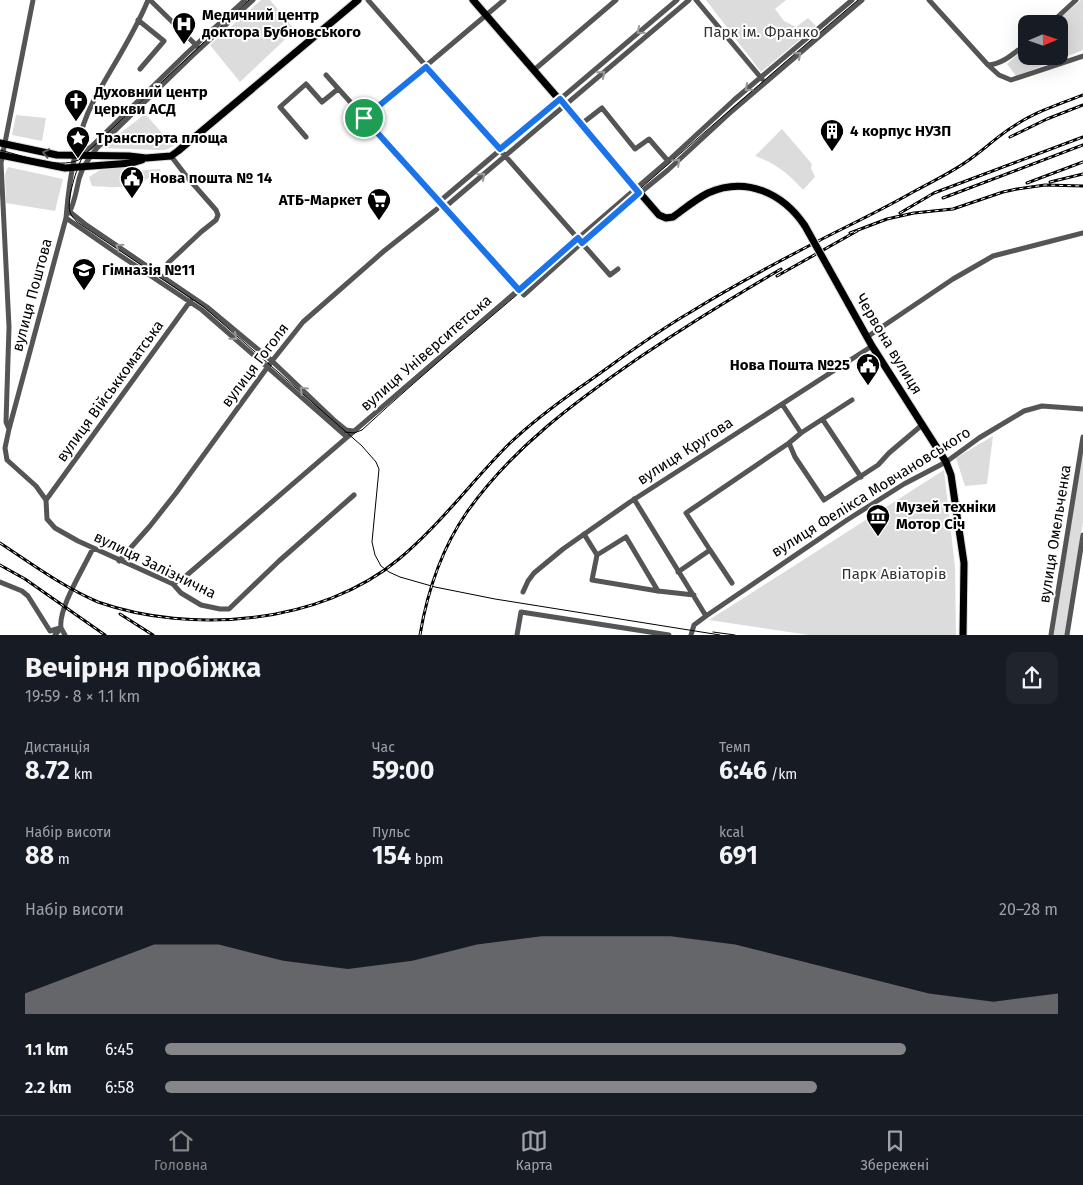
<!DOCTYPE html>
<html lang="uk">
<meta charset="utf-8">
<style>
body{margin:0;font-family:"Fira Sans",sans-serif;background:#20242c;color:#f1f3f6;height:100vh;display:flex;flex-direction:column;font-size:19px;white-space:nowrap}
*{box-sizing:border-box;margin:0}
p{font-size:16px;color:#9ea1a6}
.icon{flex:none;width:28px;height:28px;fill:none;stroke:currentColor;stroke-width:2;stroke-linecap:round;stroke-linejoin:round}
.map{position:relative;height:635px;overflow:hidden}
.details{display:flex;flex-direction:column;background:#171b24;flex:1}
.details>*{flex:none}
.needle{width:32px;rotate:88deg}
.buttons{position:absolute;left:1018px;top:15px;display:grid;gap:10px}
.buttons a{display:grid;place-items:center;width:50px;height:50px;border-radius:10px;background:#171b24;box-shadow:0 5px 20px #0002;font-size:25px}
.pin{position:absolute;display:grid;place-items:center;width:42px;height:42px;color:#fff;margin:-21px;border:2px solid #fff;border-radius:50%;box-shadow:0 1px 5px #0007}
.round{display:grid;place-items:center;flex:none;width:52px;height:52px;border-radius:10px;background:#20242c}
.headline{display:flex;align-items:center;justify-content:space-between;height:85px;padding:0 25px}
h1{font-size:28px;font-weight:700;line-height:38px}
.figures{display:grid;grid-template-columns:repeat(3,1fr);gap:8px;height:85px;padding:5px 25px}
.figures div{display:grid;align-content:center}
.figures b{font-size:25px;font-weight:700}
.figures small{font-size:14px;font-weight:400}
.figures p{font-size:14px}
.chart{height:140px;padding:10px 25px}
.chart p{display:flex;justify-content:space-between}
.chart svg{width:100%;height:90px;margin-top:5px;fill:#858687;opacity:.7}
ul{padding:0 25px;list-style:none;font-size:16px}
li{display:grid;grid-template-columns:80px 60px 1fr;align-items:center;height:38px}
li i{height:12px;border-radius:6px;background:#858687}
.tabs{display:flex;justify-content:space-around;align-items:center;height:70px;border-top:1px solid #363941;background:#171b24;font-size:14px;color:#9ea1a6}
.tabs a{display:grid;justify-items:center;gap:2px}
.tabs .selected{color:#858687}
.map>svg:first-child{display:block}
.green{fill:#dcdcdc}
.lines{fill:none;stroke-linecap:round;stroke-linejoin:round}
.major-casing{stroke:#dbdbdb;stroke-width:9}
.minor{stroke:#555;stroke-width:5}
.major{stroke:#000;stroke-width:7}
.tram{stroke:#000;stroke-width:1}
.rail-casing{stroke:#000;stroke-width:3}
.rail{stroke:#fff;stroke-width:1;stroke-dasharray:4;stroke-linecap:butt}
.major-bridge-casing{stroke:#dbdbdb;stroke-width:9;stroke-linecap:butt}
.major-bridge{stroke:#000;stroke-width:7}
.oneway{stroke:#999}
.oneway2{stroke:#595959}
.route-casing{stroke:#fff;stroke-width:10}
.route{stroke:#1a73e8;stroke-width:6}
.labels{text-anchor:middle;stroke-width:4;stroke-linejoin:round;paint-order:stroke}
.poi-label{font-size:15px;font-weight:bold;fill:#000;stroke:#fff;text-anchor:start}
.park-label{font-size:15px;fill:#333;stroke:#fff}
.street-label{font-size:15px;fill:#000;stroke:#fff}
</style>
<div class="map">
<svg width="1083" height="635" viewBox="0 0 1083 635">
<rect width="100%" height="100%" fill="#fff"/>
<!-- green -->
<path class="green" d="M261 0H270L295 30 240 82 210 45Z
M706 0H786L775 9 784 21 796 27 808 18 816 26 761 72Z
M1081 0H1083V50L1016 76 1007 64 1026 47V56H1059V24H1053Z
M145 114 174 146 165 150H160L101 148Z
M16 115 46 118 42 141 12 135Z
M782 129 812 164 811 168 815 177 803 190C788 173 776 164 755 156Z
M8 167 63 179 55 211 6 203 5 174Z
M127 167 134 171 160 169 161 172C134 187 122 189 92 186L89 177 100 170Z
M993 436 987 484 965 486 956 458Z
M1083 449V522L1065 635H1053Z
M944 470 955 567 956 635H809L709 620Z"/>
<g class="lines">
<!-- major casing -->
<g class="major-casing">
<path id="major" d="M473 0 659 215 666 218 673 217C684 209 696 199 708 193 746 176 783 193 805 226
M0 143 57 155 129 156 146 158 171 156 178 151 358 0
M0 155 65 168 132 163 142 160
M848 303 872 346 946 462 951 475 964 563 963 635"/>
</g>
<!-- minor -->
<path class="minor" d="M150 0 197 46
M368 0 610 275 618 269
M696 0 762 79
M929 0 988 65 999 75 1011 80 1083 56
M138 20 164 41 140 69
M1050 24 1076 0
M988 65C1003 64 1014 53 1026 44
M534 70 616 0
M326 75 524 295 607 220 668 170 732 111 862 0
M364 118 504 0
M580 125 602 108 635 149 649 139 668 161
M306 137 280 107 306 84 322 102 338 89
M78 155 91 147 187 53 245 0
M440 201 677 0
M445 207 689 0
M67 208 70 212 85 224 207 307 272 361 335 421 346 430 353 431
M69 213C75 202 76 191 79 179 82 167 90 157 97 148L192 56 253 0
M66 218 115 252 202 310 347 437
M168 263 201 232 216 220 218 215 216 210 187 177 171 156
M867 337 953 279 993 256 1083 233
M782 404 801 433 789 443 795 457 824 500 878 465 889 453 922 425
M823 420 861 477
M9 429 6 422 9 327 1 163 33 0
M801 433 852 400
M634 499 706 616
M46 500 36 486 7 460 5 448 9 429 66 218C69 181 76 135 93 102 111 68 134 35 148 0
M46 500 47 519 55 528 78 541 173 584 181 593 201 605 220 609H229L279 561 354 495
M46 500 191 300
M584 534 597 555 592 580 658 591 694 595
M710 550 732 583
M597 555 626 537 658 591
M119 561 150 526 176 493 272 361 303 322 384 251 437 209
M678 572 710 550 686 513 789 443
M0 582 22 591 28 596 50 631 60 628
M173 584 187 575 668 161 734 100 852 0
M523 592 528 581 534 573 563 549 630 502 872 346
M61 628 65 635
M55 635 61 628C58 608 84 568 93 548
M517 635 521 612 669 635
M691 635 694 625 706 616 847 520 904 484 946 462 979 438 1024 411 1042 406 1083 409
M1051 635 1083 437
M1067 635 1083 535"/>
<!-- major -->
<use href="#major" class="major"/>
<!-- tram -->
<path class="tram" d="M249 0 83 156C77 167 66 200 70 212 71 216 75 219 77 222L204 307 362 446 376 462 379 469 372 542 375 555 381 566 389 572 400 577 435 587 495 599 720 635
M0 150C24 156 63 172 84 157
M345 432 354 433 362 430C430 367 502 308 573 247 668 165 762 81 858 0
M713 632 735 635"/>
<!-- rail casing -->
<g class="rail-casing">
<path id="rail" d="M1010 137 1047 119 1083 105
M1050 182 1083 174
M1027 183 1083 162
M943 198 1083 145
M900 213 934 193 1083 137
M850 233 887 219 914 213 953 209 1003 192 1017 189 1045 185 1083 186
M777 276 857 231
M0 543C32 564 63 587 98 602 192 635 321 624 399 559 440 525 472 481 509 444 530 424 555 405 579 388 615 363 651 335 689 313 734 285 781 260 828 236 856 222 885 208 913 192 933 181 955 171 973 157 987 147 999 135 1014 126 1035 112 1059 104 1083 95
M0 565 25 579 105 635
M120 614 153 635
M420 635C427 593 442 548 467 512 512 448 576 401 640 357 686 326 733 297 781 269"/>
</g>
<!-- rail -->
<use href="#rail" class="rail"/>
<!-- major-bridge casing -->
<g class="major-bridge-casing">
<path id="major-bridge" d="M805 226 848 303"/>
</g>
<!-- major-bridge -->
<use href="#major-bridge" class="major-bridge"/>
</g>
<!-- one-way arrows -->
<defs><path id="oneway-chevron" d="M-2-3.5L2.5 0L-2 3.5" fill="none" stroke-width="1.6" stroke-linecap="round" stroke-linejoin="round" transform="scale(1.25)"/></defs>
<g class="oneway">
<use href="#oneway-chevron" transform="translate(640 31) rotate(140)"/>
<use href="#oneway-chevron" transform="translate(798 55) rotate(-41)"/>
<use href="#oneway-chevron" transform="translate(602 74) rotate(-41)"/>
<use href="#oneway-chevron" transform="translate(748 88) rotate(140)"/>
<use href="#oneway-chevron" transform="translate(677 162) rotate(-43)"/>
<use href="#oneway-chevron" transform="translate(482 176) rotate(-40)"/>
<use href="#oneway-chevron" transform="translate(119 247) rotate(-147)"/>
<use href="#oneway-chevron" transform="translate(234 337) rotate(41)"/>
<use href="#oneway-chevron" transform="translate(303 390) rotate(-136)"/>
</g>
<use class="oneway2" href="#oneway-chevron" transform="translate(46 153) rotate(-168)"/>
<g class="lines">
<!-- route casing -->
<g class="route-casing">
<path id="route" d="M426 67 500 149 560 99 639 193 582 243 578 238 519 290 364 118Z"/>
</g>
<!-- route -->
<use href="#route" class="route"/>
</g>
<!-- icons -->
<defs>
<g id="hospital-pin" transform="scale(1.25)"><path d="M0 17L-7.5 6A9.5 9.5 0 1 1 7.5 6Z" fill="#000" stroke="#fff"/><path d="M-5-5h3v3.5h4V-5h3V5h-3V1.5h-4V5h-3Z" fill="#fff"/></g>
<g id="church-pin" transform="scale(1.25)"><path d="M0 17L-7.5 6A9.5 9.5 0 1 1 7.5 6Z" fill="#000" stroke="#fff"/><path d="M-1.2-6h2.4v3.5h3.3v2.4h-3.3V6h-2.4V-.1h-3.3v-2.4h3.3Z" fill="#fff"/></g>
<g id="building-pin" transform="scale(1.25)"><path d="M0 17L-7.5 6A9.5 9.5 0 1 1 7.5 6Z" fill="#000" stroke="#fff"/><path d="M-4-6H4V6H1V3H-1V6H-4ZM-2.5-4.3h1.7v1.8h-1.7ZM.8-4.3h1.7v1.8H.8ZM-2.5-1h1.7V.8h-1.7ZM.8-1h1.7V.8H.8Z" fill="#fff"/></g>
<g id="sight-pin" transform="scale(1.25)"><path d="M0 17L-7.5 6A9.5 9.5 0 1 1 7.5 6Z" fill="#000" stroke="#fff"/><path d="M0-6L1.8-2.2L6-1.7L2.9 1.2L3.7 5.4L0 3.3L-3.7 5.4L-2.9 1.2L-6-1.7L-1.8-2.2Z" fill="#fff"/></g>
<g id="civic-pin" transform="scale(1.25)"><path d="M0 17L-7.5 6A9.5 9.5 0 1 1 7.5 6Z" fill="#000" stroke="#fff"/><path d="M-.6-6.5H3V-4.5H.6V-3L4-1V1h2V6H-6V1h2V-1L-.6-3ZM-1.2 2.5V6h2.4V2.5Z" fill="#fff"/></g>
<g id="supermarket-pin" transform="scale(1.25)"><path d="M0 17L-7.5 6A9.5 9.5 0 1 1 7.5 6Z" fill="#000" stroke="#fff"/><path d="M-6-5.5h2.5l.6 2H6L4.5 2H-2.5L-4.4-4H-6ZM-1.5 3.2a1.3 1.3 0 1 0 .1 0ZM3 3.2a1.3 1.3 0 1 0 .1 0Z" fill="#fff"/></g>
<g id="school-pin" transform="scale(1.25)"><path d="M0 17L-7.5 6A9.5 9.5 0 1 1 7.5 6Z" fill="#000" stroke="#fff"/><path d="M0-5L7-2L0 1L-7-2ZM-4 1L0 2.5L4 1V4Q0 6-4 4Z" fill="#fff"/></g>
<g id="museum-pin" transform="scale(1.25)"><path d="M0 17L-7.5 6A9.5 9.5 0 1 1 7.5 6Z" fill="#000" stroke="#fff"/><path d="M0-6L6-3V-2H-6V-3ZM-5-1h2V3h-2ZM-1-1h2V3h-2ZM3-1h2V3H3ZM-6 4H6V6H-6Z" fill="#fff"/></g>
</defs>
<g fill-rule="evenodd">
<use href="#hospital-pin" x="184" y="24"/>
<use href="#church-pin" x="76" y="101"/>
<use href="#building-pin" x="832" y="131"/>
<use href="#sight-pin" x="78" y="138"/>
<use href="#civic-pin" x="132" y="178"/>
<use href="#supermarket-pin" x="379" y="200"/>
<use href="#school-pin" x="84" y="270"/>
<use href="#civic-pin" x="868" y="365"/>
<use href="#museum-pin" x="878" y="516"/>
</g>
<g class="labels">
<!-- poi labels -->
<g class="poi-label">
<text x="202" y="20">Медичний центр<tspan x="202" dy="17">доктора Бубновського</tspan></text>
<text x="94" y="97">Духовний центр<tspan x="94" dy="17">церкви АСД</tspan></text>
<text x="850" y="136">4 корпус НУЗП</text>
<text x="96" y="143">Транспорта площа</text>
<text x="150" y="183">Нова пошта № 14</text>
<text x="362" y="205" text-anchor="end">АТБ-Маркет</text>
<text x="102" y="275">Гімназія №11</text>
<text x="850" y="370" text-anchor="end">Нова Пошта №25</text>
<text x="896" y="512">Музей техніки<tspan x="896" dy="17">Мотор Січ</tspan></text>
</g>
<!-- park labels -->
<g class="park-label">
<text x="761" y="37">Парк ім. Франко</text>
<text x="894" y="579">Парк Авіаторів</text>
</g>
<!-- street labels -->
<g class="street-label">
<text transform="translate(32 295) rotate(-75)" y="5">вулиця Поштова</text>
<text transform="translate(889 344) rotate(59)" y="5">Червона вулиця</text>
<text transform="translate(426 353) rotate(-41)" y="5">вулиця Університетська</text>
<text transform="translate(255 365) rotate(-53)" y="5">вулиця Гоголя</text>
<text transform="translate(110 391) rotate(-54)" y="5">вулиця Військкоматська</text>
<text transform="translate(685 451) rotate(-33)" y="5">вулиця Кругова</text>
<text transform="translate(871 492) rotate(-32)" y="5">вулиця Фелікса Мовчановського</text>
<text transform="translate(1055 534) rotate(-81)" y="5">вулиця Омельченка</text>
<text transform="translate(155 565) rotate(26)" y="5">вулиця Залізнична</text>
</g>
</g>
</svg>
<div class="buttons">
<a><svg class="needle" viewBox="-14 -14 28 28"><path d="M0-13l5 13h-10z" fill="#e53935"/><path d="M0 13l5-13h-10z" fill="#9ea1a6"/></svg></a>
</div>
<div class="pin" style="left:364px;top:118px;background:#1e9e55"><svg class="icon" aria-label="arrive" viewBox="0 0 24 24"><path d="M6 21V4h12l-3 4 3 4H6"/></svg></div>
</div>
<section class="details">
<div class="headline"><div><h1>Вечірня пробіжка</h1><p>19:59 · 8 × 1.1 km</p></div><a class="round"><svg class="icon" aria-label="share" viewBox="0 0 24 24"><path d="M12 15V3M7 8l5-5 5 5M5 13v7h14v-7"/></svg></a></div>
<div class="figures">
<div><p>Дистанція</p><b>8.72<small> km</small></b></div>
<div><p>Час</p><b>59:00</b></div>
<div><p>Темп</p><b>6:46<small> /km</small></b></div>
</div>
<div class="figures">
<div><p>Набір висоти</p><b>88<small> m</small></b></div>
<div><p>Пульс</p><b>154<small> bpm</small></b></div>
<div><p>kcal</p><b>691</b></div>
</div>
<div class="chart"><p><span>Набір висоти</span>20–28 m</p>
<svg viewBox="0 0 160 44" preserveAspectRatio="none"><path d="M0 44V34L10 22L20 10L30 10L40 18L50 22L60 18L70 10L80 6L90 6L100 6L110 10L120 18L130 26L140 34L150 38L160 34V44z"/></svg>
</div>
<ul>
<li><b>1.1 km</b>6:45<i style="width:83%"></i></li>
<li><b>2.2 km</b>6:58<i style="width:73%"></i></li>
</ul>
</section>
<nav class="tabs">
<a class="selected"><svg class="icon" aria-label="home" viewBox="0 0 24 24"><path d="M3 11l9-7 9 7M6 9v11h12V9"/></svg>Головна</a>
<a><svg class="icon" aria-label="map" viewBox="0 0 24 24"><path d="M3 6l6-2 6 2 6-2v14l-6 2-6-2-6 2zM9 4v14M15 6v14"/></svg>Карта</a>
<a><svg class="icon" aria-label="saved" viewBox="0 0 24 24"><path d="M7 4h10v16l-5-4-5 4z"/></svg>Збережені</a>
</nav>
